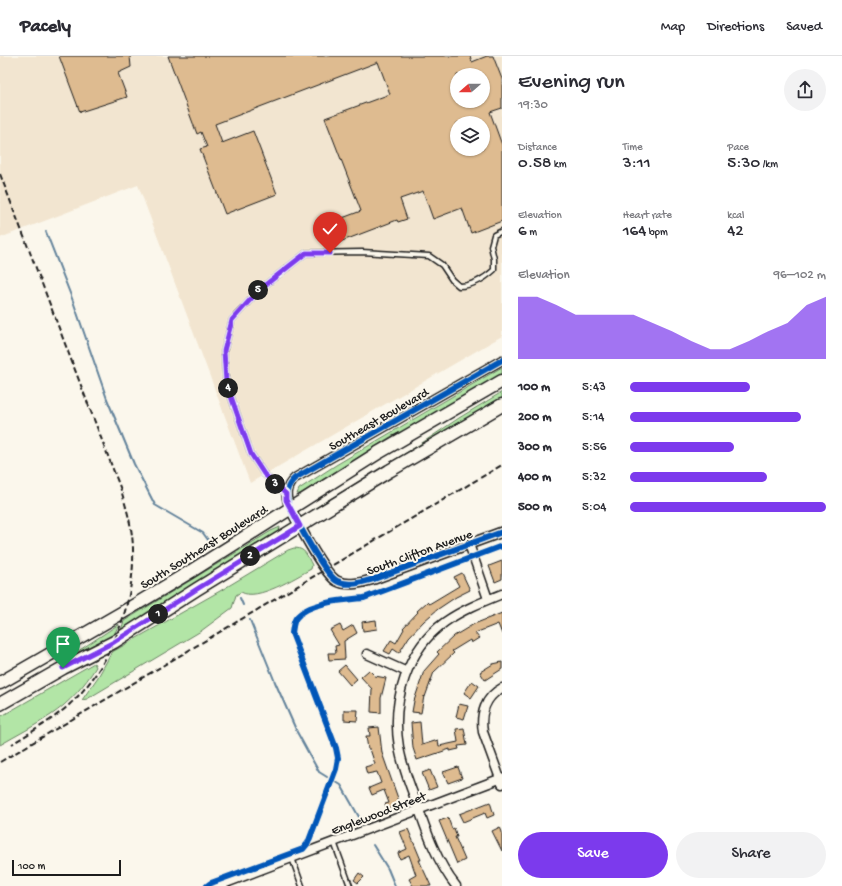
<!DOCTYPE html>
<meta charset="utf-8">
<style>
body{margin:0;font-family:"Gochi Hand",sans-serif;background:#f2f2f3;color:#2b2b33;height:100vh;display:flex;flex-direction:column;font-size:15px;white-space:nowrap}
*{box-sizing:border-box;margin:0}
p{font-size:13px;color:#7c7c81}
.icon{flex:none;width:22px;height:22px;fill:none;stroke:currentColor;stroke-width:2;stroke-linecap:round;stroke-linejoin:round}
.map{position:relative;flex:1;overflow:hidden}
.panel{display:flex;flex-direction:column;background:#fff;width:340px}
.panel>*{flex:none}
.needle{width:26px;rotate:250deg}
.buttons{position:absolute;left:450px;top:12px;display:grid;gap:8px}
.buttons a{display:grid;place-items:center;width:40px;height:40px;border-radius:50%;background:#fff;box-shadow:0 1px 3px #0004;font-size:20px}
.scale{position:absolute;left:12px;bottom:10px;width:109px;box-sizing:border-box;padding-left:4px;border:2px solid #1c1c1c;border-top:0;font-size:11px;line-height:14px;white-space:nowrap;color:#1c1c1c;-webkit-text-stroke:3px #fbf7ec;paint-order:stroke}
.pin{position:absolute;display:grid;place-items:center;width:34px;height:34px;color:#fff;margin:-41px -17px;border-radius:50% 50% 50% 0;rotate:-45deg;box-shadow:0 0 4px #0007}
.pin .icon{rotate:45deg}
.km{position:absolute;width:20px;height:20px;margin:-10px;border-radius:50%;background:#222;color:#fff;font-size:11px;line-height:20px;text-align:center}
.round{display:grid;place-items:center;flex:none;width:42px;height:42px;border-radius:21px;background:#f2f2f3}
.summary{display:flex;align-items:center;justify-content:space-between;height:68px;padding:0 16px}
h1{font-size:22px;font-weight:600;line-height:30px}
.metrics{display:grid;grid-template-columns:repeat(3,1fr);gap:6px;height:68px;padding:4px 16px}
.metrics div{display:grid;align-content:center}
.metrics b{font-size:17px;font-weight:600}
.metrics small{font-size:11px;font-weight:400}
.metrics p{font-size:11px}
.chart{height:112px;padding:8px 16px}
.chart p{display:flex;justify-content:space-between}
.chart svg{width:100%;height:72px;margin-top:4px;fill:#7c3aed;opacity:.7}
.cta{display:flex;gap:8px;margin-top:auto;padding:8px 16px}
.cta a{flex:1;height:46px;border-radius:24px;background:#7c3aed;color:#fff;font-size:16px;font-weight:600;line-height:46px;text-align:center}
.cta a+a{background:#f2f2f3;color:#2b2b33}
ul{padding:0 16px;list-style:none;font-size:13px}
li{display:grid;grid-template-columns:64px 48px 1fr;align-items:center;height:30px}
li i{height:10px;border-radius:5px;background:#7c3aed}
header{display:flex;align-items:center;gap:24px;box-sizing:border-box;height:56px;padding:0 20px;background:#fff;border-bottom:1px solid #e1e1e2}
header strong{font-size:19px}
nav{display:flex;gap:22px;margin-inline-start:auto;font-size:14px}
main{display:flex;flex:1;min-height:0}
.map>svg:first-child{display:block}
.built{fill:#f2e5d0;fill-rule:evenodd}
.green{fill:#b2e5a6;stroke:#678061}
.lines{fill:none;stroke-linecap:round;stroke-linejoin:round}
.stream{stroke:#63839b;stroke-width:2}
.building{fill:#debb90;stroke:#1c1c1c;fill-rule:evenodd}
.service-casing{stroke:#1c1c1c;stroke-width:7}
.minor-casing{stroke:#1c1c1c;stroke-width:11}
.tertiary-casing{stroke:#1c1c1c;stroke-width:12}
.primary-casing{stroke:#1c1c1c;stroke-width:15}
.service{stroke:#fbf7ec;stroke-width:4}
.minor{stroke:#fbf7ec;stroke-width:8}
.tertiary{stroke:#fbf7ec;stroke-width:9}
.primary{stroke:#fbf7ec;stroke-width:12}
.rail{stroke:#1c1c1c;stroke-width:2;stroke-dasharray:6 3;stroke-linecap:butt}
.cycleway-casing{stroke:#fbf7ec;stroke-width:8}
.cycleway{stroke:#0057b8;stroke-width:6}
.route-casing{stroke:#fff;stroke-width:8}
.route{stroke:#7c3aed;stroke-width:5}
.labels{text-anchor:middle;stroke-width:4;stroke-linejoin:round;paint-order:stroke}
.street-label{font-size:13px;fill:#1c1c1c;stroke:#fbf7ec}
</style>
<header>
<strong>Pacely</strong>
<nav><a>Map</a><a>Directions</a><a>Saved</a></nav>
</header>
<main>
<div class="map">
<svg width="502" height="830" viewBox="0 0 502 830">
<rect width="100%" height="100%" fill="#fbf7ec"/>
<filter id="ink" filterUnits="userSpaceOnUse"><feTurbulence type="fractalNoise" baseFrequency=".025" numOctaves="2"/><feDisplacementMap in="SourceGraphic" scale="8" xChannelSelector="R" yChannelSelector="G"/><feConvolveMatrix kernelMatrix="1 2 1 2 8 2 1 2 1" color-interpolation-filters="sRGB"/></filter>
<g filter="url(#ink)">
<!-- built -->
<path class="built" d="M0 0H502V280L250 427 138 129 0 182ZM457 19H483V45H457ZM457 67H483V93H457Z"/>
<!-- green -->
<path class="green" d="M502 311V320L416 369 392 380 300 438H297L299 433 336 409Z
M502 336V344L324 450 312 454 419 389 459 362Z
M280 471 279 475 120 577 124 565 271 475Z
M294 492C306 492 307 500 312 509L311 513C296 521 257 546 241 536L236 539 232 552 201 575 87 643 82 644 98 621 112 596 220 535 288 494Z
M119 568 114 579 51 613Z
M94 607 96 611C85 629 69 647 51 659 35 670 17 679 0 689V661Z"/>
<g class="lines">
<!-- stream -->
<path class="stream" d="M46 176 73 245 107 343 134 408 155 449 203 477 211 488
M240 542 243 549
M250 564 275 626 297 676 319 716 327 721
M336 726 341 729 363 768
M373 789 388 813 395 830"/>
</g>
<!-- building -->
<path class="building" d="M59 0H130L131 11 118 17 127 41 80 56Z
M168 0H470L472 6 487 0H493L502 23V52L490 56 502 89V165L471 177 462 152 433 163 423 135 400 143 407 163 398 166 397 164 337 187 329 167 361 155 325 62 390 38 378 6 215 68 222 87 253 75 277 138 225 158 200 93 207 91 201 76 197 78ZM457 19H483V45H457ZM457 67H483V93H457Z
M502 505V523L495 526 489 510Z
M462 517 470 534 456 541 438 553 424 565 409 581 399 597 393 593 390 598 384 595 391 584 396 587 404 573 403 572 418 556 417 555 427 546 429 548 459 530 454 521Z
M502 557V578L498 568 475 577 479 582 471 587 470 584 452 595 454 597 434 616 425 641 424 640 421 657 412 656 414 645 424 615 439 598 437 596 454 580 474 568Z
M376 564 377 573 363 575 362 566Z
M340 569 343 575 353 569 357 577 344 585 345 603 329 604 328 597H336L335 590 339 589 330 574Z
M502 606V613L485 624 480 616 493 608Z
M345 609 357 623 350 629 338 615Z
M369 614 375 620 386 622 381 642V657L371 656 372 633 361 621Z
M472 625 479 630 471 642 464 637Z
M459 648 468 650 464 663 456 661Z
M344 654H358L357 665 344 664Z
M420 666 422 689 438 684 439 690 458 686 456 673 464 672 467 689 458 690 459 693 450 695V693L417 704 413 692 411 667Z
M379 671 382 697 400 748 387 753 385 748 389 747 384 734 372 739 369 732 381 727 377 716 367 718 365 711 375 708 370 693H368L366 680H370L369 672Z
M458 711 462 722 448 727 443 716Z
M430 714 437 731 429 734 422 717Z
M490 746 494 759 487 762 485 757 463 766 459 758Z
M448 762 452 773 454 772 457 781H455L465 804 457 808 439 765Z
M500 771 502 776V795L492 775Z
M408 773 421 804H419L431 830H413L409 823 416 819 409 799 400 803 398 797 407 793 400 776Z
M359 817 364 821 358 827 354 824Z"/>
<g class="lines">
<!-- service casing -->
<g class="service-casing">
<path id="service" d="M286 438 264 418 251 398 226 326 224 295 232 264 260 233 306 197 362 196 429 200 442 209 452 224 459 230C473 230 484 223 494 214V203L491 190 494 179 502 175
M334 786 350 830
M292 802 302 830"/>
</g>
<!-- minor casing -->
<g class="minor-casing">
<path id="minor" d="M290 452C285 440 285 431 295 422L502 304
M469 488 488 543
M367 598 407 616
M502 632C485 641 480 658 483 676L502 728
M218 830 502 722
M456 830C437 806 427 777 417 748 410 730 402 710 399 691 391 646 407 593 445 566 462 554 482 546 502 538"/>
</g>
<!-- tertiary casing -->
<g class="tertiary-casing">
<path id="tertiary" d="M290 452C298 467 324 518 337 525 348 531 364 526 374 523L502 476"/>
</g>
<!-- primary casing -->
<g class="primary-casing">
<path id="primary" d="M0 627 125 555 193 514 378 397 502 325
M0 648 63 612 114 586 197 533 389 415 502 349"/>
</g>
<!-- service -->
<use href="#service" class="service"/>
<!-- minor -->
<use href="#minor" class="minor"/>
<!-- tertiary -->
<use href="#tertiary" class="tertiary"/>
<!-- primary -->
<use href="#primary" class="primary"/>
<!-- rail -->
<path class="rail" d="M0 118 121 434C127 454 133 474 133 494 135 548 110 612 70 648 53 664 31 676 12 688
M0 706 502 409"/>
<!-- cycleway casing -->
<g class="cycleway-casing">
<path id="cycleway" d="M502 304 295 422C285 431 285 440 290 452 298 467 324 518 337 525 348 531 364 526 374 523L502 476
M207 830 211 827 303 793 308 787 336 713 338 702 336 692 292 577C293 571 293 566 296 562 308 546 345 544 364 542L502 490"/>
</g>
<!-- cycleway -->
<use href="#cycleway" class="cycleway"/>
</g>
</g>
<g class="lines" filter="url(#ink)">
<!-- route casing -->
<g class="route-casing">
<path id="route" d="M63 612 114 586 197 533 300 470 286 444V438L264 418 251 398 226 326 224 295 232 264 260 233 306 197H330"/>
</g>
<!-- route -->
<use href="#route" class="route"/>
</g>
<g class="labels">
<!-- street labels -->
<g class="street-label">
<text transform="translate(378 362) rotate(-30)" y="5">Southeast Boulevard</text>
<text transform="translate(203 490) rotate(-32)" y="5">South Southeast Boulevard</text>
<text transform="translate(419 495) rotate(-20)" y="5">South Clifton Avenue</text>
<text transform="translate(378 756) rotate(-21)" y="5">Englewood Street</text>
</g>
</g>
</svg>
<div class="buttons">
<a><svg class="needle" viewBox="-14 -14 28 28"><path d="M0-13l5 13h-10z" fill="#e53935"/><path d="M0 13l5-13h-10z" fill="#7c7c81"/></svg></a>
<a><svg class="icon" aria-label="layers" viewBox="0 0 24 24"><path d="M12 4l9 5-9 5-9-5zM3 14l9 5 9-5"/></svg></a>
</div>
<div class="scale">100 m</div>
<div class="pin" style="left:63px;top:612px;background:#1e9e55"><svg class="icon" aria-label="arrive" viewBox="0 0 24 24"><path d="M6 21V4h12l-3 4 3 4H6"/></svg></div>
<div class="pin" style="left:330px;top:197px;background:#d93025"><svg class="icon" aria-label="check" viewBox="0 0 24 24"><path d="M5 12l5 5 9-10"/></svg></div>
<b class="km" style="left:158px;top:558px">1</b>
<b class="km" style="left:250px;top:500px">2</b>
<b class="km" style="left:275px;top:428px">3</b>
<b class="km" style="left:228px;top:332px">4</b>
<b class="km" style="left:258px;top:234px">5</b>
</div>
<section class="panel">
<div class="summary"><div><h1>Evening run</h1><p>19:30</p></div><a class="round"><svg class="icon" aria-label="share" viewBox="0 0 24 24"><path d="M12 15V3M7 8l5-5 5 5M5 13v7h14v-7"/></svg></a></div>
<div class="metrics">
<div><p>Distance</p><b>0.58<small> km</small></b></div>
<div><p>Time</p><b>3:11</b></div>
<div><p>Pace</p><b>5:30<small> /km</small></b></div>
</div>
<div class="metrics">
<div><p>Elevation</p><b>6<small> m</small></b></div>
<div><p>Heart rate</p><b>164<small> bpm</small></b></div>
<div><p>kcal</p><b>42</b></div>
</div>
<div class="chart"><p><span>Elevation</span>96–102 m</p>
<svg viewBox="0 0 160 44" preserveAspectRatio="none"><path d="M0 44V6L10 6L20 11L30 17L40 17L50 17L60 17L70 22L80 27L90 33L100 38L110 38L120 33L130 27L140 22L150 11L160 6V44z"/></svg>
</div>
<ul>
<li><b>100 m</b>5:43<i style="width:61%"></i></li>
<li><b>200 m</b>5:14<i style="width:87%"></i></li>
<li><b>300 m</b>5:56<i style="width:53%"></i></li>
<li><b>400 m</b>5:32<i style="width:70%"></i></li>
<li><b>500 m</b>5:04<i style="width:100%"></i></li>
</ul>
<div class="cta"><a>Save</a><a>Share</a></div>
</section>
</main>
